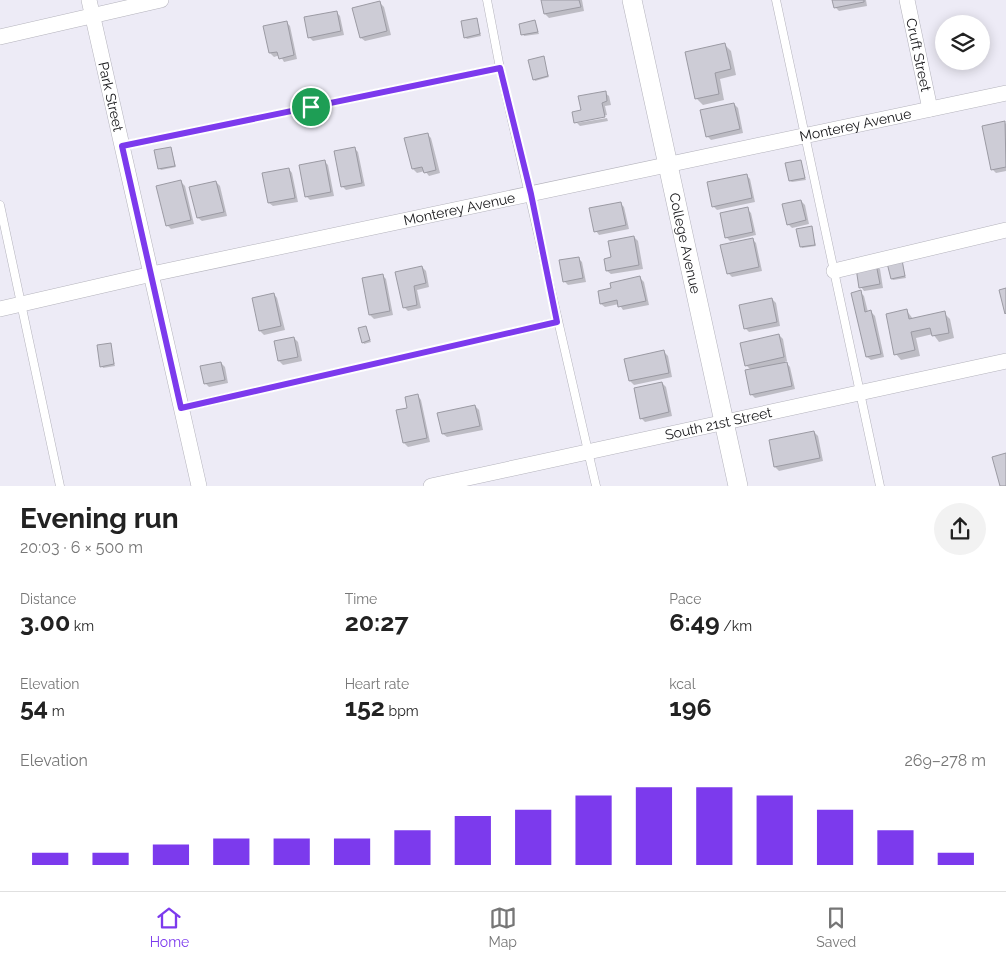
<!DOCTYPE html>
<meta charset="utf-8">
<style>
body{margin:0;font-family:Raleway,sans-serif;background:#f2f2f2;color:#222;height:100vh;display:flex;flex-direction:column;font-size:19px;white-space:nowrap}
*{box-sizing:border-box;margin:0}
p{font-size:16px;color:#767676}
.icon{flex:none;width:28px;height:28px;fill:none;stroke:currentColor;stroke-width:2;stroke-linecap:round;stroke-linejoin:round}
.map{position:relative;height:486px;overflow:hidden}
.sheet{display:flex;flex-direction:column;background:#fff;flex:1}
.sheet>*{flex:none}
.controls{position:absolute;left:935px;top:15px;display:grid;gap:10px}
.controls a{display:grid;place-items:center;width:55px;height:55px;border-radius:50%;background:#fff;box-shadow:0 2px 12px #0003;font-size:25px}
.pin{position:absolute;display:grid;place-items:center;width:42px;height:42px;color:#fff;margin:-21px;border:2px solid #fff;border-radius:50%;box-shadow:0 1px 5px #0007}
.round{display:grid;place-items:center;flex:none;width:52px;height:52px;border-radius:26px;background:#f2f2f2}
.summary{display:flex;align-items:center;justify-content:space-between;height:85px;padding:0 20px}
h1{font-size:28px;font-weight:700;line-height:38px}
.metrics{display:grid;grid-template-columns:repeat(3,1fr);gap:8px;height:85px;padding:5px 20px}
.metrics div{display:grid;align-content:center}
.metrics b{font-size:25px;font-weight:700}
.metrics small{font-size:14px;font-weight:400}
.metrics p{font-size:14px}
.chart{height:140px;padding:10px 20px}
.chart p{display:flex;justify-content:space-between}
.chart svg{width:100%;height:90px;margin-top:5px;stroke:#7c3aed;stroke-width:6}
.tabs{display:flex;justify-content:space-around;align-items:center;height:70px;border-top:1px solid #e0e0e0;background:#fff;font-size:14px;color:#767676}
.tabs a{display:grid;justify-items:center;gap:2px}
.tabs .current{color:#7c3aed}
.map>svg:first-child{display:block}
.shadow{fill:#0003}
.building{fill:#cdccd6;stroke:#9b9aa3}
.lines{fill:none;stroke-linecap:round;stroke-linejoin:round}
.service-casing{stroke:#b4b3bc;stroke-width:9}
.minor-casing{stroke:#b4b3bc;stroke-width:16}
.tertiary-casing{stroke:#b4b3bc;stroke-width:20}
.service{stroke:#fff;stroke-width:8}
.minor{stroke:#fff;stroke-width:15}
.tertiary{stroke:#fff;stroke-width:19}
.route-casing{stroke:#fff;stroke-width:10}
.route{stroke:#7c3aed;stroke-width:6}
.labels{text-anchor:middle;stroke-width:4;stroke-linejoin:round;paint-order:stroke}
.street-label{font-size:14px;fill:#161619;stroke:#edebf6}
</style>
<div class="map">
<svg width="1006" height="486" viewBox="0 0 1006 486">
<rect width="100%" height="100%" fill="#edebf6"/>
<!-- shadow -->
<path class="shadow" d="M542 0H582L584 11 549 18 545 14Z
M833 0H866L867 6 839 11 835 7Z
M380 3 384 7 391 35 365 41 361 38Z
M336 12 340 16 344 35 313 41 309 37Z
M477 19 481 36 467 39 465 37Z
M286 22 290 26 297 59 284 62 280 55 274 57 270 53Z
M535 22 539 34 524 36 520 25Z
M725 45 731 51 736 75 720 79 724 100 703 105 697 99Z
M543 58 549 77 535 81 534 79Z
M605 93 609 96 611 105 605 106 607 115 577 121V123L576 122 582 111Z
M734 104 738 108 743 133 711 140 707 136Z
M607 118 608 121 580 126 577 123Z
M1004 122 1006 124V171L996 173 992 169Z
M427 134 431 138 440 173 429 176 425 171 417 173 413 169Z
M171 148 176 167 161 170 159 168Z
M354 148 358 152 365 186 346 190 342 186Z
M324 161 328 165 334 196 310 200 306 196Z
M800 162 806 180 792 182 790 181Z
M289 169 292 173 298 202 273 206 269 203Z
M746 175 750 179 755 202 717 210 713 206Z
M181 182 185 186 194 224 171 229 167 225Z
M216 182 220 186 227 216 202 221 198 218Z
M801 201 805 205 809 224 792 228 788 224Z
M620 203 624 207 629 229 599 235 596 231Z
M747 209 751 213 756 235 730 241 726 237Z
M811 228 816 246 802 248 801 246Z
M634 237 638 241 643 269 611 274 607 271 613 258Z
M752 239 756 243 762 271 732 277 728 273Z
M578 258 582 262 586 282 568 285 564 281Z
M901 262 906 278 893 280 892 279Z
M876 266 880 269 883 288 864 291 861 287Z
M422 267 426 271 429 287 417 290 421 308 408 311 404 307Z
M382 275 386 279 393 315 374 319 370 315Z
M640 278 644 282 649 305 623 310 619 304 605 307 601 304Z
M860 292 864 296 868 312H871L875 316 884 357 871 360 867 357Z
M274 294 277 298 285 330 264 335 260 331Z
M772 299 776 303 780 326 749 332 745 328Z
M907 311 913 319 944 313 950 319 954 338 939 342 933 334 916 338 920 356 901 360 896 354Z
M366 327 371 342 364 344 363 342Z
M779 335 783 339 787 361H785L790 367 795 389 755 398 751 394V370L746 365Z
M294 338 298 342 302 361 283 365 279 361 275 342Z
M110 344 115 366 103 368 102 366Z
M664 352 668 356 672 377 634 385 630 381 626 360Z
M221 363 225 367 228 383 209 387 205 383Z
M662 383 666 387 672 416 645 422 641 418Z
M418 396 421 400 430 442 408 447 404 443 409 409Z
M475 406 479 410 483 430 447 437 443 434Z
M814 432 818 436 823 461 779 471 775 467 770 441Z"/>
<!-- building -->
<path class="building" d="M541 0H579L581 7 544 14Z
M832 0H864V2L834 8Z
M380 1 387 31 360 38 352 8Z
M337 11 341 31 308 38 304 17Z
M477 18 480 34 464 38 461 21Z
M535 20 538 32 521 35 519 24Z
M287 21 294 55 279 59 277 52 269 53 263 26Z
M725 43 731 69 715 73 719 94 695 99 685 52Z
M544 56 548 76 533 80 528 60Z
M606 91 607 101 602 103 605 117 574 123 572 112 581 110 578 96Z
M734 103 740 129 706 137 700 110Z
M1005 121 1006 167 991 170 982 126Z
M428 133 436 170 424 173 422 167 412 169 404 138Z
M171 147 175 166 158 169 154 150Z
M355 147 362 183 341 187 334 151Z
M325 160 331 192 305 197 299 165Z
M801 160 805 178 789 181 785 163Z
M289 168 295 198 268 203 262 173Z
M747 174 752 198 712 207 707 182Z
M181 180 191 220 166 226 156 186Z
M216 181 224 212 197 218 189 187Z
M801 200 806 220 787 225 782 204Z
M621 202 626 225 594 232 589 208Z
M748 207 753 232 725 238 720 213Z
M812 226 815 245 800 247 796 229Z
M634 236 639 265 606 271 604 259 611 257 608 241Z
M753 238 759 267 727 274 720 245Z
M579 257 583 278 563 282 559 260Z
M902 260 905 276 891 279 887 263Z
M876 264 880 284 859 288 856 268Z
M422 266 426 283 414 286 417 305 403 308 395 272Z
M383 274 390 311 369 315 362 278Z
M640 276 646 301 618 307 617 300 600 304 598 291 611 288 610 283Z
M1006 288V313L1005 314 999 290Z
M861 290 865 312 871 310 881 354 866 357 851 293Z
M274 293 281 326 259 331 252 298Z
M772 298 777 322 744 329 739 305Z
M907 309 909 319 945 311 949 333 932 336 930 328 911 332 915 350 894 355 886 314Z
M366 326 370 340 362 343 358 328Z
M779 334 784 357 745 366 740 343Z
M294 337 298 357 278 361 274 341Z
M111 343 114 364 100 367 97 345Z
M664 350 669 373 629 381 624 359Z
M221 362 225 380 204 384 200 366Z
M787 362 792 386 750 395 745 370Z
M662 382 669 412 640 419 634 388Z
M418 394 427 438 403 443 396 410 407 408 405 397Z
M475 405 480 426 442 434 437 413Z
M814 431 820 458 774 467 769 440Z
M1006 453V486H1000L992 457Z"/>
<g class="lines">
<!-- service casing -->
<g class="service-casing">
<path id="service" d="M487 0 500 68 596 486
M776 0 880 486
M122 146 500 68
M0 205 60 486
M181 408 557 322"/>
</g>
<!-- minor casing -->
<g class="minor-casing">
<g id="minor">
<path id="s1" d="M89 0 199 486"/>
<path id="s2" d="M907 0 930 109"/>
<path d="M0 37 161 0"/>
<path d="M834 271 1006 230"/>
<path id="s3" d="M0 309 152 274 1006 93"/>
<path id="s4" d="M431 486 1006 361"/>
</g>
</g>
<!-- tertiary casing -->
<g class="tertiary-casing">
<g id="tertiary">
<path id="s5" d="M632 0 738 486"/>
</g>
</g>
<!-- service -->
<use href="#service" class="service"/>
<!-- minor -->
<use href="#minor" class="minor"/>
<!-- tertiary -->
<use href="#tertiary" class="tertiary"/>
</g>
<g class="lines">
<!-- route casing -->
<g class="route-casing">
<path id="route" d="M500 68 531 194 557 322 181 408 122 146Z"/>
</g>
<!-- route -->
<use href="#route" class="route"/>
</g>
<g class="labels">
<!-- street labels -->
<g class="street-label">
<text dy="5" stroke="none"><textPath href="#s2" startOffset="56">Cruft Street</textPath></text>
<text dy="5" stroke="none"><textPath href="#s1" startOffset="99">Park Street</textPath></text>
<text dy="5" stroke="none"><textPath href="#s3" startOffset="875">Monterey Avenue</textPath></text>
<text dy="5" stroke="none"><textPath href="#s3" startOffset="470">Monterey Avenue</textPath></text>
<text dy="5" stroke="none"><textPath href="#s5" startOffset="249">College Avenue</textPath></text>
<text dy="5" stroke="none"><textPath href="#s4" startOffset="294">South 21st Street</textPath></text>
</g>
</g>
</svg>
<div class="controls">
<a><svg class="icon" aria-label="layers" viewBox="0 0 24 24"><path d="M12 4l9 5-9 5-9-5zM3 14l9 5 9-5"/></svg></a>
</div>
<div class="pin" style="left:311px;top:107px;background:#1e9e55"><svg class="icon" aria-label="arrive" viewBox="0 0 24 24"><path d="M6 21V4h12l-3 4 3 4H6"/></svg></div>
</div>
<section class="sheet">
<div class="summary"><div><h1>Evening run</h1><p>20:03 · 6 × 500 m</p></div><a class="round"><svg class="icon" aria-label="share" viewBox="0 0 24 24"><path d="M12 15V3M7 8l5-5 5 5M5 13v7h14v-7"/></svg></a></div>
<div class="metrics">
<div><p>Distance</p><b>3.00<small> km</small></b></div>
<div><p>Time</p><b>20:27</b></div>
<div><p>Pace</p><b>6:49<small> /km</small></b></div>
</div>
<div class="metrics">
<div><p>Elevation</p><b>54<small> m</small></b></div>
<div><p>Heart rate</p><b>152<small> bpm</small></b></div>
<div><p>kcal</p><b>196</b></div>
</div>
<div class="chart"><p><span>Elevation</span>269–278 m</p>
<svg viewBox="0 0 160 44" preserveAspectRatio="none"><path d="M5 44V38M15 44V38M25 44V34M35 44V31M45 44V31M55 44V31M65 44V27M75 44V20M85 44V17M95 44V10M105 44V6M115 44V6M125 44V10M135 44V17M145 44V27M155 44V38"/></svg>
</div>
</section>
<nav class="tabs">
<a class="current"><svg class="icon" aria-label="home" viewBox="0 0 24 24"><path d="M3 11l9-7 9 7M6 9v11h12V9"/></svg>Home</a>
<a><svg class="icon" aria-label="map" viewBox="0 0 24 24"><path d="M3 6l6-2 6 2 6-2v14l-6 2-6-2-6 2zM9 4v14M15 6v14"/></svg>Map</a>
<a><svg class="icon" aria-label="saved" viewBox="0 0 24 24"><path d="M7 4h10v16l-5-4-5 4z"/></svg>Saved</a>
</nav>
